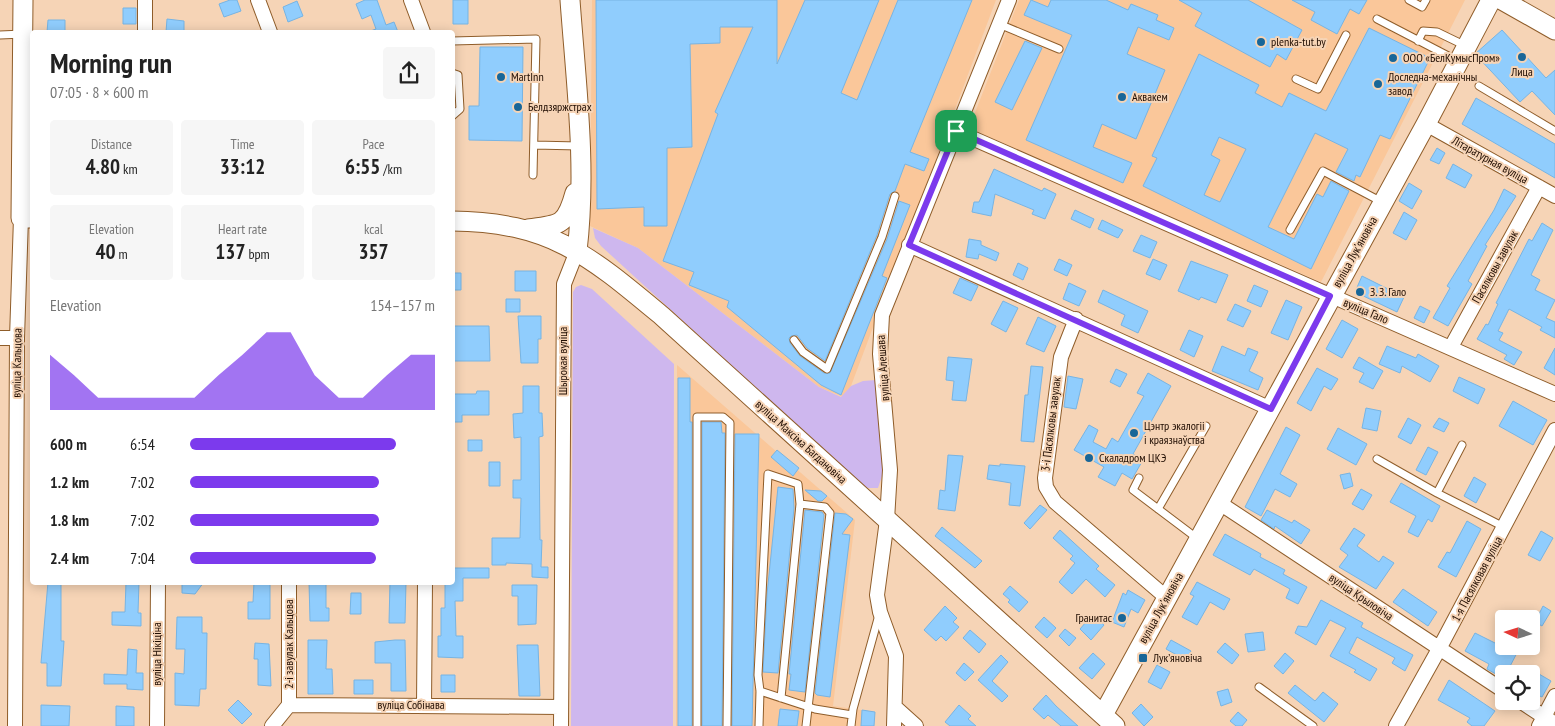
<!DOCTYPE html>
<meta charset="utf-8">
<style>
body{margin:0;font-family:"PT Sans Narrow",sans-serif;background:#f6f6f6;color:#222;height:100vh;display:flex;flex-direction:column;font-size:19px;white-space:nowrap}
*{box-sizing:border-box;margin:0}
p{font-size:16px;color:#767676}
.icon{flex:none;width:28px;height:28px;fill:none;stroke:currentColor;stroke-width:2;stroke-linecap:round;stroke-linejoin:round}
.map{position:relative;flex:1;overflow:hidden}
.drawer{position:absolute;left:30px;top:30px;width:425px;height:555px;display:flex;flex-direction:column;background:#fff;border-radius:5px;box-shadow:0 2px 12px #0003}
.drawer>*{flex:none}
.needle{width:32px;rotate:274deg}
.controls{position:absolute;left:1495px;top:610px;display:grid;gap:10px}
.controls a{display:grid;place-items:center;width:45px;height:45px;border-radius:5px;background:#fff;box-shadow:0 2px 12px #0003;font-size:25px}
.pin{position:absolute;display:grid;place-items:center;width:42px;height:42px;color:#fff;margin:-21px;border-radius:10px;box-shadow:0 2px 8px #0006}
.round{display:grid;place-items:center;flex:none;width:52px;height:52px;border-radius:5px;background:#f6f6f6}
.overview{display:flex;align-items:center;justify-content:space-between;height:85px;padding:0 20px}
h1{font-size:28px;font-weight:800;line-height:38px}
.stats{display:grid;grid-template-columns:repeat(3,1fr);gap:8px;height:85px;padding:5px 20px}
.stats div{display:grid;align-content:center;border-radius:5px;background:#f6f6f6;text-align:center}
.stats b{font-size:21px;font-weight:800}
.stats small{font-size:14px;font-weight:400}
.stats p{font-size:14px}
.chart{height:140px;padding:10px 20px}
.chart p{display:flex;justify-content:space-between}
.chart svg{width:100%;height:90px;margin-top:5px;fill:#7c3aed;opacity:.7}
ul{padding:0 20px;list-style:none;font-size:16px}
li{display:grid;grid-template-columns:80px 60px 1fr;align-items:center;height:38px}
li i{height:12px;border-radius:6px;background:#7c3aed}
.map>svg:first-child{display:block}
.built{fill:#fac79a}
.green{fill:#ceb7ee}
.building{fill:#90cdfd;stroke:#77b4e3;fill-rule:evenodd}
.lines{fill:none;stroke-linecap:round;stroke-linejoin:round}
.service-casing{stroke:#8f5d2a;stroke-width:9}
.minor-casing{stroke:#8f5d2a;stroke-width:16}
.secondary-casing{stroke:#8f5d2a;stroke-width:21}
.service{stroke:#fff;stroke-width:7}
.minor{stroke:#fff;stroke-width:14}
.secondary{stroke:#fff;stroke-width:19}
.route-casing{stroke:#fff;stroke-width:10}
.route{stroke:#7c3aed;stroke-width:6}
.poi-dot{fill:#186698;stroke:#f6d4b6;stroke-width:2}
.labels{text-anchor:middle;stroke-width:4;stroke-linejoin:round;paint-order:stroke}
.poi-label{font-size:12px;fill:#1f0c00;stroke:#f6d4b6;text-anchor:start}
.street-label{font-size:12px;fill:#1f0c00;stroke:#f6d4b6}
</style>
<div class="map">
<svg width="1555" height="726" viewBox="0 0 1555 726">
<rect width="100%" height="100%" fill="#f6d4b6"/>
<!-- built -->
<path class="built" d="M592 0H996L851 386 843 397 819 387 638 248 590 226Z
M1019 0H1465L1321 282 969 128Z
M677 365 855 520 833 706 875 712 874 726H676Z"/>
<!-- green -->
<path class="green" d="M593 228 638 248 819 387 841 397 851 386 863 381 876 380 882 463V476L878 488H868L862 485 601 246 595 238Z
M581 285 592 289 674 364 673 726H571L573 292 576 287Z"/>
<!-- building -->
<path class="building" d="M230 0H237L241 11 224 17 219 4Z
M365 0H377L386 25 394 22 398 32H368L376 29 371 15 362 19 356 4Z
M453 0H468V24H453Z
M596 0H777V64L805 0H879L841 93 857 100 898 0H972L910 152 929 159 924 171 905 164 895 191 890 194 877 235 825 361 807 348 797 335 791 336 789 338 790 343 800 356 824 373H830L887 239 899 201 910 205 882 276 887 278 841 395 821 385 727 307 729 301 689 285 694 272 663 261 718 114 715 112 753 27H720V43L690 44 692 147 667 148V226H644V207L597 209Z
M1031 0 1048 7 1051 0H1106L1128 10 1131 4 1158 15 1156 20 1174 28 1169 40 1138 27 1127 54 1165 70 1136 139 1102 124 1093 147 1132 163 1123 183 1026 140 1072 35 1024 15Z
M1179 0H1248L1302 30 1286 60 1277 54 1270 67 1195 26 1202 13Z
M1292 0H1367L1359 14 1350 9 1337 34 1311 20 1315 12Z
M297 1 303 16 288 22 283 7Z
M123 8H136V24H123Z
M167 19 184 21V32H166Z
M48 20H65V32H47Z
M1369 28 1430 58 1390 139 1380 135 1360 177 1356 175 1354 181 1336 172 1348 149 1315 133 1268 227 1294 239 1317 194 1323 197 1331 181 1349 191 1311 269 1143 186 1157 158 1152 156 1199 54 1259 85 1255 93 1282 107 1289 93 1326 111ZM1219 137 1246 149 1220 202 1204 195 1220 160 1211 155Z
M1502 30 1546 78 1555 70V115L1532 91 1520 102 1475 54Z
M1025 41 1042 48 1012 110 995 102Z
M480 47H523L522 141 469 140V106H479Z
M1476 98 1555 144V178L1462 124Z
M1437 148 1445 153 1439 164 1430 160Z
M1453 164 1472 175 1465 188 1446 178Z
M994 169 1042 191 1044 188 1056 194 1045 219 1032 214 1034 210 995 194 991 216 972 212 974 202H979Z
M1409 183 1422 191 1412 209 1399 201Z
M1504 189 1516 196 1485 245 1487 246 1468 281 1472 284 1448 326 1433 318 1450 288 1447 286 1494 210Z
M1075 210 1094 219 1090 228 1071 219Z
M1404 212 1417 220 1406 240 1393 233Z
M1102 220 1123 230 1118 238 1098 229Z
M1542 223 1553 230 1531 275 1540 280 1535 290 1555 300 1546 318 1555 322V338L1540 330 1542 327 1509 309 1498 331 1503 333 1499 340 1522 352 1514 365 1504 359 1507 355 1477 339 1486 324 1488 325 1498 304 1496 303 1529 239 1532 241Z
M1141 235 1157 242 1150 258 1133 251Z
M969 239 981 241V245L999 253 996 261 979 254 978 259 966 257Z
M1059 259 1072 265 1067 276 1054 270Z
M1153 259 1167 265 1160 280 1146 274Z
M1191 261 1228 275 1216 303 1201 297 1199 300 1178 291Z
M1018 263 1028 268 1023 280 1013 275Z
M515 271H536V291H515Z
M452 273H461V290H452Z
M1362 276 1404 297 1397 312 1355 292Z
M960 278 978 286 971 301 953 293Z
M1069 283 1086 291 1079 306 1063 299Z
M1254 285 1268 291 1261 307 1247 301Z
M1103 290 1148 311 1138 333 1121 325 1125 315 1098 302Z
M506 299H520V312H506Z
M1286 300 1302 307 1288 340 1271 333Z
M1003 301 1018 308 1006 332 991 324Z
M1235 304 1251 311 1243 327 1227 320Z
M1420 306 1430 311 1424 323 1414 318Z
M518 316H541V339H538V363H521Z
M1038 317 1056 326 1044 352 1026 344Z
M1342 320 1358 329 1342 358 1326 349Z
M452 326H489L490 361H452Z
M1189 330 1203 336 1194 357 1180 350Z
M1222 346 1245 356 1248 348 1258 352 1249 371 1263 378 1258 390 1212 371Z
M1387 346 1416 358 1418 354 1439 366 1430 382 1402 366 1400 373 1379 364Z
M1555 348V375L1544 368Z
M948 357 972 359 966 401 952 400 954 381 946 380Z
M1359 357 1383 371 1373 389 1359 382 1364 373 1353 368Z
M1031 366 1043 367 1034 442 1021 441 1025 395H1028Z
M1317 368 1338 379 1331 390 1324 386 1311 411 1297 403Z
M1116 369 1127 374 1120 387 1110 382Z
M1148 373 1171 386 1133 454 1143 460 1132 479 1122 473 1115 486 1098 477 1104 467 1074 450 1089 425 1098 430 1093 442 1106 449 1112 438 1118 442 1144 396 1137 393Z
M1068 376 1083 379 1076 409 1064 407Z
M1459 377 1485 389 1478 404 1453 391Z
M678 378H690V422H692V726H678Z
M523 386H539V413H542L543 436 539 437 540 540H542L541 567H548V578L532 577V564L506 563V565H492V538H520L521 498H513V480H521V437L514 438 513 414 523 413Z
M477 391H489V415H462V422H452V394H476Z
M1513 401 1547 420 1533 445 1499 426Z
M1366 408 1381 411 1377 431 1362 428Z
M1408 418 1421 425 1411 444 1398 437Z
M1439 418 1449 423 1444 432 1433 427Z
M702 422H721L722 433H725L722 726H702Z
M1286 427 1300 435 1280 474 1297 484 1290 497 1275 489 1261 516 1245 507Z
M1338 428 1367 444 1356 465 1327 449Z
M735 434H759L752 726H732Z
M468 440H482V451H468Z
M1428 447 1438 452 1426 475 1416 470Z
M777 450 799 468 793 476 771 457Z
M948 455 963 456 955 511 938 509 940 490 945 491Z
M489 462H500V486H489Z
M1000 464 1025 466 1020 506 1009 505 1011 483 987 479 989 465 1000 466Z
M1350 473 1353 486 1344 489 1340 475Z
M1474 477 1486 484 1476 503 1464 496Z
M1401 483 1440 506 1432 522 1428 519 1418 537 1408 532 1416 516 1390 502Z
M778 487 793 489 794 508 778 673 763 672 767 594Z
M1361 489 1372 495 1363 510 1352 504Z
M805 490 821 491 827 496 822 501H818Z
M1040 505 1047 510 1030 529 1024 523Z
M805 510 822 512 824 515 805 692 789 690 791 674H789Z
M1267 510 1292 523 1294 520 1310 530 1301 544 1275 526 1274 529 1261 520Z
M835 513 846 514 853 519 842 534 850 535 830 697 817 695 815 693Z
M1467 521 1481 529 1456 577 1438 567 1447 552 1450 553Z
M942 527 982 561 975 568 935 536Z
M1354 528 1365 535 1357 546 1379 562 1383 556 1394 563 1376 589 1339 567 1348 555 1340 549Z
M1060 530 1099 566 1096 569 1115 585 1105 597 1086 579 1072 594 1059 582 1075 563 1070 559 1073 556 1053 538Z
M1541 531 1553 538 1540 561 1528 555Z
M1225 534 1261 554 1260 557 1285 570 1283 574 1307 587 1298 604 1286 598 1290 589 1254 569 1250 575 1213 555Z
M452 568H489V578H463V601H455L456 636H463V658L438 657V636H441V608H445V582H452Z
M48 582 61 583V641H64L61 686H47V663H41Z
M126 582H139L138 613H141V626L112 625V612H125Z
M182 582H204L195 594 182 593Z
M254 582H270V619H248V602H253Z
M309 582H326V608H329V621H310Z
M390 582H406L405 623H389Z
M1197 582 1230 599 1224 610 1210 602 1197 625 1182 617 1194 596 1190 594Z
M512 585H537L536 624 518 625V596H512Z
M1010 586 1028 602 1019 612 1008 602 1010 600 1003 594Z
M1403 589 1437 612 1428 626 1393 602Z
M1128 590 1145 600 1138 613 1131 609 1124 627 1112 622 1123 593 1126 595Z
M351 593H361V614H350Z
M1321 600 1363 623 1361 627 1413 655 1405 671 1392 663 1395 658 1357 637 1349 653 1377 669 1370 681 1354 672 1356 670 1330 656 1346 628 1330 620 1316 645 1295 633 1298 626 1307 627Z
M945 606 957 618 953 622 959 627 946 641 941 636 936 641 924 630Z
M1543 606 1551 611 1542 626 1535 622Z
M1092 615 1104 625 1091 640 1080 629Z
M177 617H202V633H207L206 689H200L199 706 175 705V673L184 674 185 649H176Z
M1044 617 1056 628 1047 638 1035 627Z
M1065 629 1076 638 1069 646 1059 636Z
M970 630 986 644 979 653 963 638Z
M1263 632 1265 650 1248 652 1245 634Z
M1475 633 1501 646H1514L1519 649 1506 674H1504L1503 678 1487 669 1489 664 1465 651Z
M308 640H327L326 669H332L333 694H308Z
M395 640H405L406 691H391V663H375V642Z
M1171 640 1191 651 1186 660 1166 649Z
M255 643 269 644 271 686 258 685V659H254Z
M1225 643 1239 655 1232 664 1217 652Z
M517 645H538L540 696H519Z
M128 649 137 650 136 673H143V690L127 689V684H104V674L127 675Z
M1093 653 1105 664 1092 679 1079 668Z
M1285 653 1294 661 1283 674 1274 666Z
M1001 655 1008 662 992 681 1008 696 1002 702 978 680Z
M964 663 974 672 965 681 956 673Z
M1157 665 1170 672 1161 689 1148 682Z
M1539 674 1551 681 1542 697 1531 692V686Z
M441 675H455V692H441Z
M354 680H373V694H354Z
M1449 680 1495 711 1484 726H1472L1467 722 1470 718 1438 700Z
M1295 685 1315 701 1323 692 1338 704 1324 722 1288 693Z
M1228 689 1232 702 1221 706 1217 692Z
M1046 695 1056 706 1078 726H1061L1048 715 1044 719 1033 709Z
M238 700 252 714 242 724 228 710Z
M1141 704 1153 717 1144 726 1132 713Z
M41 705 70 706 69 726H41Z
M959 705 971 716 968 719 976 726H950L945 722Z
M116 706 134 707V726H116Z
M780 709 799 711 797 726H778Z
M862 710 875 712 874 726H861Z
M1238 712 1247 720 1242 726H1236L1230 721Z"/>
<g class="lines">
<!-- service casing -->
<g class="service-casing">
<path id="service" d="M1409 0 1422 7 1426 0
M1377 19 1458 61
M999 24 1059 49
M0 35 23 34
M452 41 536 39 533 175
M1418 41 1423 31 1437 32 1466 46
M452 73 458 75 460 109 452 116
M1296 79 1318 89 1346 35
M1479 86 1555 131
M534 145 579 146
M1290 230 1323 171 1382 202
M794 340 803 352 827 369 882 237 895 196
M1462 445 1437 493 1504 527
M1377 459 1437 493
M1139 478 1133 490 1198 539
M1158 509 1206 426
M1259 687 1313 726
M760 691 815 709 852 715
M781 698 800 504 825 507 830 513 806 726
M697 726V417H723L730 423 727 726
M759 726 760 691 758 675 768 474 798 484 800 504
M851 726 853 709 879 615"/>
</g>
<!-- minor casing -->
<g class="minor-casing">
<path id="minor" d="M258 0 270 32
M411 0 423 32
M145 32V0
M1426 124 1555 196
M956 131 1555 394
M909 245 1271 409
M1076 319 1061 357 1045 478 1046 487 1055 502 1167 598
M0 338H17
M1451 347 1539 187
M1218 502 1504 691
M1520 701 1555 724
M289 705V582
M424 705 425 582
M896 708 916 726
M15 726 17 338 21 218
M157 726 158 582
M272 726 289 705 561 707
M561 726 564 284 577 251
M894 726 896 656 880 612 877 595 887 520 890 470 880 354 882 315 1009 0
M1396 726 1439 649 1555 430
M1539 726 1555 696"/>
</g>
<!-- secondary casing -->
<g class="secondary-casing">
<path id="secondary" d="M23 0 21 218H32
M570 0C576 83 587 168 577 251
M1502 0 1555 30
M452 221C551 222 590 256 662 316L1115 726
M528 229C560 225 566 226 575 193
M1103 715 1426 124 1491 0"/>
</g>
<!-- service -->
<use href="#service" class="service"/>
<!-- minor -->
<use href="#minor" class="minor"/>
<!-- secondary -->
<use href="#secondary" class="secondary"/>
</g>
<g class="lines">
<!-- route casing -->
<g class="route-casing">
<path id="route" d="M956 131 1330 296 1271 409 909 245Z"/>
</g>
<!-- route -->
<use href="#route" class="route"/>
</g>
<!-- markers -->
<g class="poi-dot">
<circle cx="1261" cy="42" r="5"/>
<circle cx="1522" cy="57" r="5"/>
<circle cx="1393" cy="58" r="5"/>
<circle cx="501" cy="77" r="5"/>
<circle cx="1378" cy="84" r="5"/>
<circle cx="1122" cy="97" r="5"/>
<circle cx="518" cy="107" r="5"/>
<circle cx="1360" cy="292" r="5"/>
<circle cx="1134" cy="433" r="5"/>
<circle cx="1089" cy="458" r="5"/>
<circle cx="1122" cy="618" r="5"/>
<rect x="1138" y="653" width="10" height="10" rx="2.5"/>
</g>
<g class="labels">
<!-- poi labels -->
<g class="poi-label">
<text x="1271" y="46">plenka-tut.by</text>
<text x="1403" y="62">ООО «БелКумысПром»</text>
<text x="1522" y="76" text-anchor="middle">Лица</text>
<text x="511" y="81">MartInn</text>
<text x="1388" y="81">Доследна-механічны<tspan x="1388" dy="14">завод</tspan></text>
<text x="1132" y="101">Аквакем</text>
<text x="528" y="111">Белдзяржстрах</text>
<text x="1370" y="296">З. З. Гало</text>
<text x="1144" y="430">Цэнтр экалогіі<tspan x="1144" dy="14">і краязнаўства</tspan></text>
<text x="1099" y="462">Скаладром ЦКЭ</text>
<text x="1112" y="622" text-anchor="end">Гранитас</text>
<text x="1153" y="662">Лукʼяновіча</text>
</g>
<!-- street labels -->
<g class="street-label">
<text transform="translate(1490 160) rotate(29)" y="4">Літаратурная вуліца</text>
<text transform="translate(1355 252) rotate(-61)" y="4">вуліца Лукʼяновіча</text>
<text transform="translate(1495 267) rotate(-61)" y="4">Пасялковы завулак</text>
<text transform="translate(1366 311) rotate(23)" y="4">вуліца Гало</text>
<text transform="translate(563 361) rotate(-90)" y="4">Шырокая вуліца</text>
<text transform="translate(17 363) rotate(-89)" y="4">вуліца Кальцова</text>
<text transform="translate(883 368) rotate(-94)" y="4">вуліца Алешава</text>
<text transform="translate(1051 424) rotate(-83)" y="4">3-і Пасялковы завулак</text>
<text transform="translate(801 442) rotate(42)" y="4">вуліца Максіма Багдановіча</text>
<text transform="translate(1477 579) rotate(-62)" y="4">1-я Пасялковая вуліца</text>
<text transform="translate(1361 597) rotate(34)" y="4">вуліца Крыловіча</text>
<text transform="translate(1161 608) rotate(-61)" y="4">вуліца Лукʼяновіча</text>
<text transform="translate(289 644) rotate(-90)" y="4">2-і завулак Кальцова</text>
<text transform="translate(157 654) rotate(-90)" y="4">вуліца Нікіціна</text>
<text x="411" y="709">вуліца Собінава</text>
</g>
</g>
</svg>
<div class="controls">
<a><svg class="needle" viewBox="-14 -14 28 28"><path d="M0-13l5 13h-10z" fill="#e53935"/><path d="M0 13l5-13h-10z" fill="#767676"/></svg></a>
<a><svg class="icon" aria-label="locate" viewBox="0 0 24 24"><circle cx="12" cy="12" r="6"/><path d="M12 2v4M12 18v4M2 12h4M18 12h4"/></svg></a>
</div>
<div class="pin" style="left:956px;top:131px;background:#1e9e55"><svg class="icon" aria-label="arrive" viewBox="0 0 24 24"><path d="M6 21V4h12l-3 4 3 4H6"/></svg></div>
<section class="drawer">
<div class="overview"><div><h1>Morning run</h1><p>07:05 · 8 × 600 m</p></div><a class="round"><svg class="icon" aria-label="share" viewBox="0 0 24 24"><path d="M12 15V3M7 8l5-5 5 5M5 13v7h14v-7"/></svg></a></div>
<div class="stats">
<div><p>Distance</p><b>4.80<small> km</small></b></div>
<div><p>Time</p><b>33:12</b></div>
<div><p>Pace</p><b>6:55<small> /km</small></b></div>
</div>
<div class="stats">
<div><p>Elevation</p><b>40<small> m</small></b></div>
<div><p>Heart rate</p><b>137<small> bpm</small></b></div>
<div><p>kcal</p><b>357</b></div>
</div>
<div class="chart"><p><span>Elevation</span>154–157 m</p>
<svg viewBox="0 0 160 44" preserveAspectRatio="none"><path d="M0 44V17L10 27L20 38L30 38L40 38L50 38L60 38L70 27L80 17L90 6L100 6L110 27L120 38L130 38L140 27L150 17L160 17V44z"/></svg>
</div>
<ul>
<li><b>600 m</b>6:54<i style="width:84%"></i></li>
<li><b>1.2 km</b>7:02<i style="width:77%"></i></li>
<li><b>1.8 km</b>7:02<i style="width:77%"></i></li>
<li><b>2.4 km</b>7:04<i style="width:76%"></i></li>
</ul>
</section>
</div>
